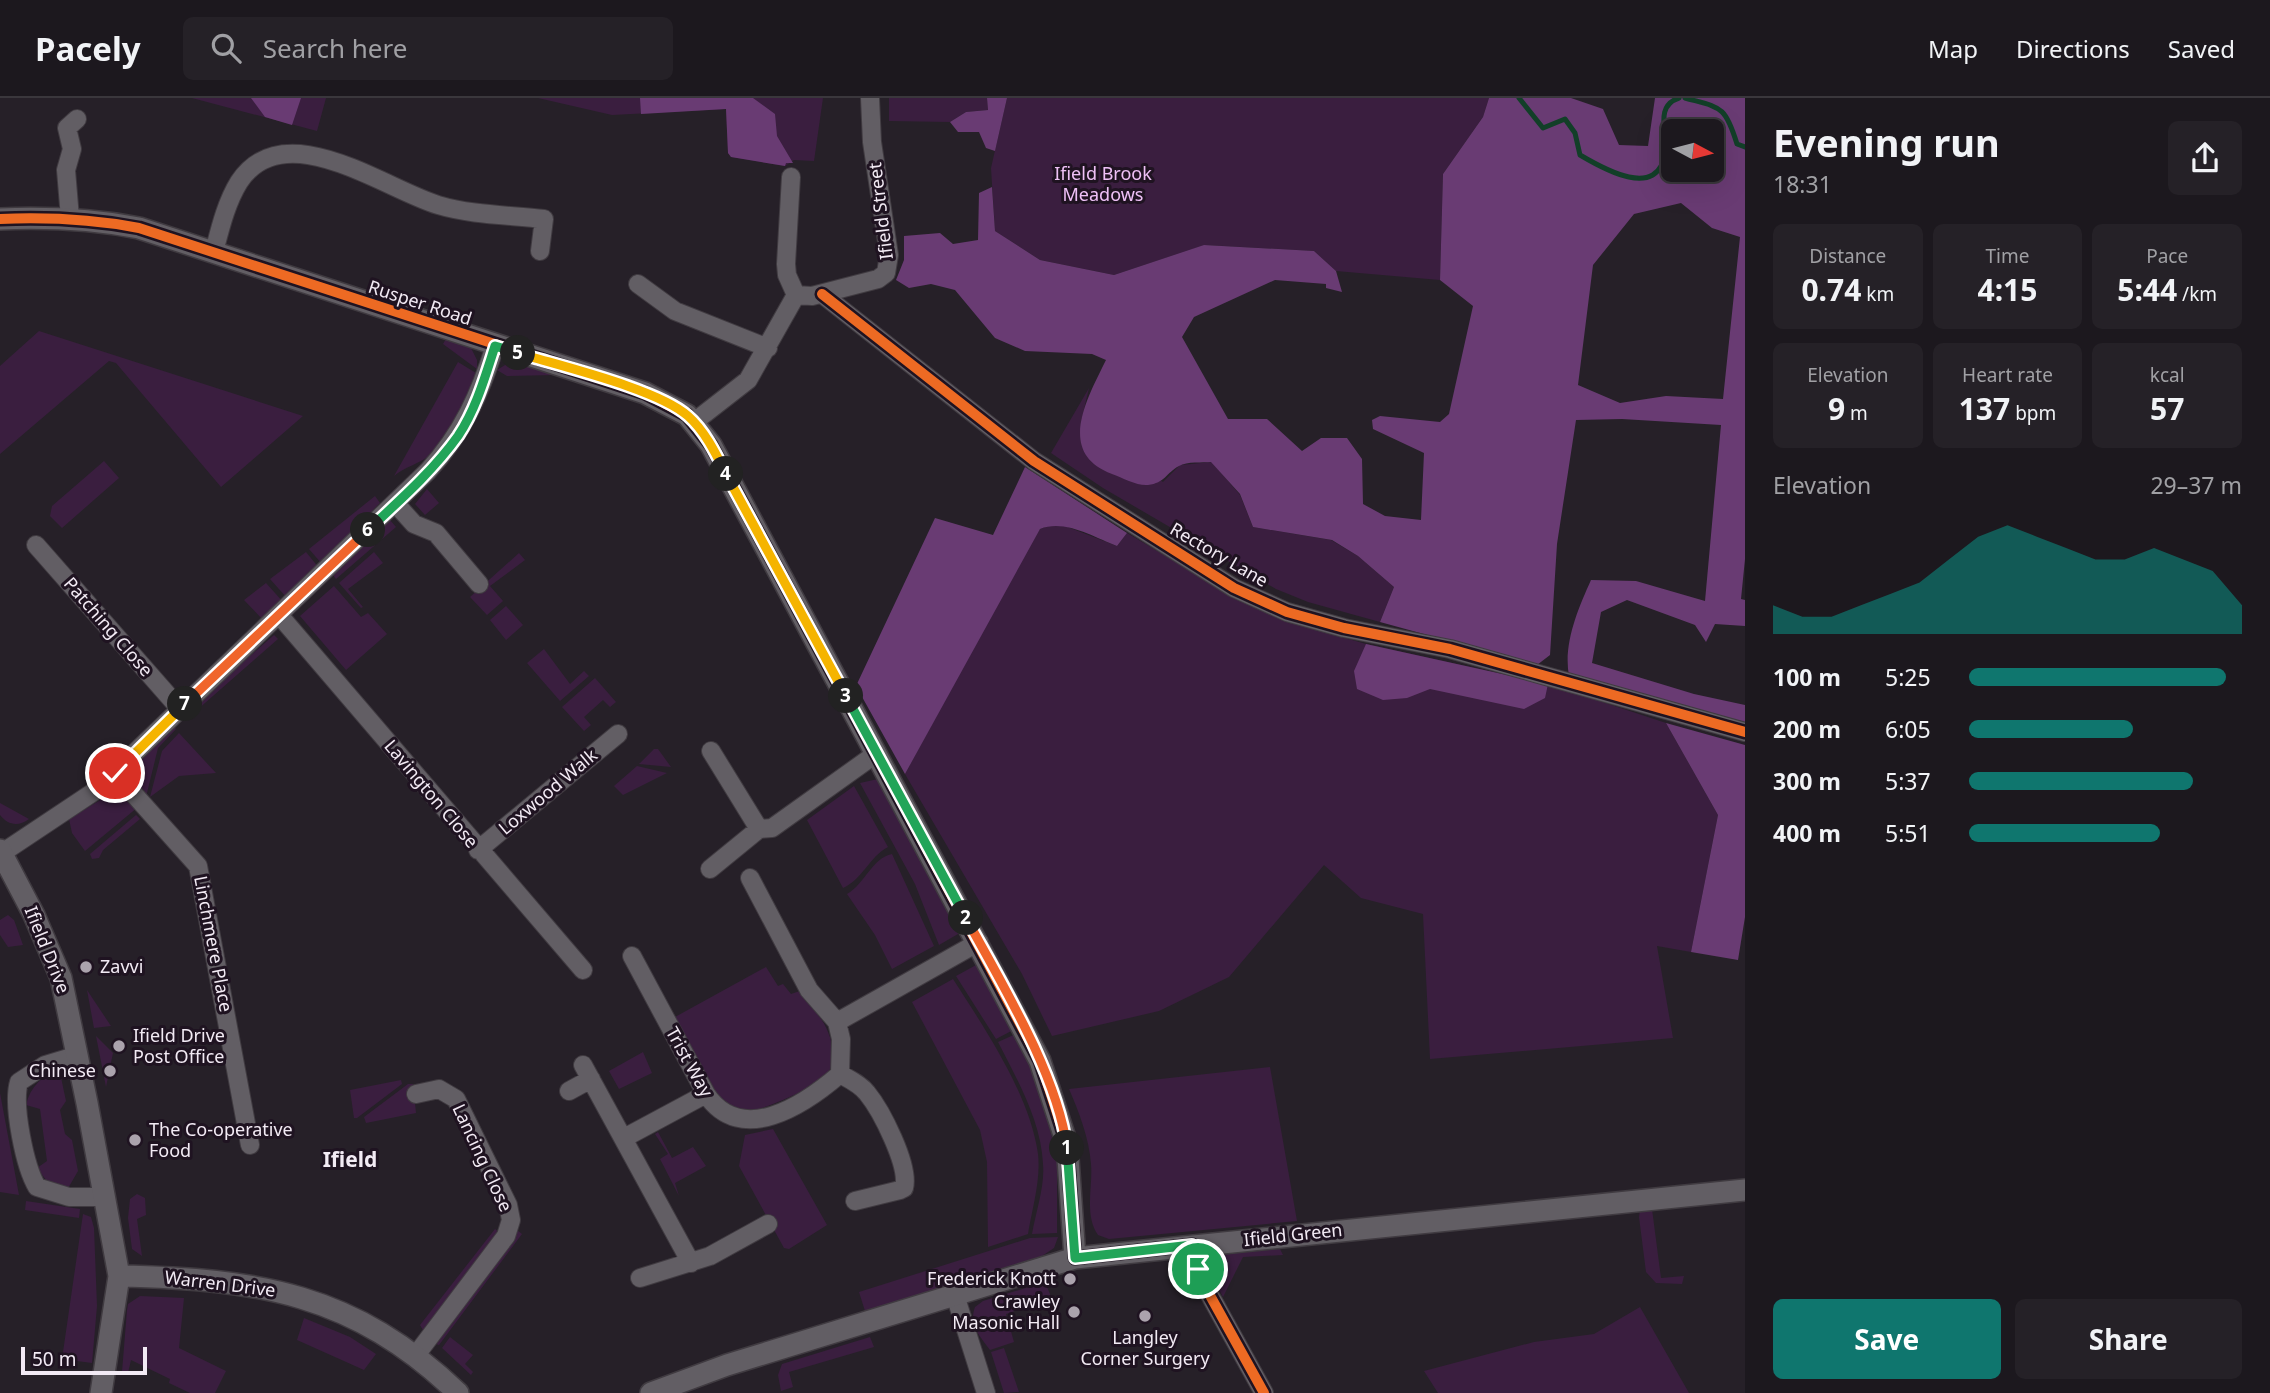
<!DOCTYPE html>
<meta charset="utf-8">
<style>
body{margin:0;font-family:"Noto Sans",sans-serif;background:#252127;color:#f1f3f6;height:100vh;display:flex;flex-direction:column;font-size:26px;white-space:nowrap}
*{box-sizing:border-box;margin:0}
p{font-size:23px;color:#a0a0a4}
.icon{flex:none;width:38px;height:38px;fill:none;stroke:currentColor;stroke-width:2;stroke-linecap:round;stroke-linejoin:round}
.map{position:relative;flex:1;overflow:hidden}
.panel{display:flex;flex-direction:column;background:#1c181e;width:525px}
.panel>*{flex:none}
.needle{width:46px;rotate:97deg}
.controls{position:absolute;left:1661px;top:21px;display:grid;gap:14px}
.controls a{display:grid;place-items:center;width:63px;height:63px;border-radius:10px;background:#1c181e;box-shadow:0 7px 28px #0002,0 0 0 2px #3a373c;font-size:35px}
.scale{position:absolute;left:21px;bottom:18px;width:126px;box-sizing:border-box;padding-left:7px;border:4px solid #f2eaf4;border-top:0;font-size:19px;line-height:24px;white-space:nowrap;color:#f2eaf4;-webkit-text-stroke:5px #1f1321;paint-order:stroke}
.pin{position:absolute;display:grid;place-items:center;width:60px;height:60px;color:#fff;margin:-30px;border:4px solid #fff;border-radius:50%;box-shadow:0 2px 7px #0007}
.km{position:absolute;width:35px;height:35px;margin:-18px;border-radius:50%;background:#222;color:#fff;font-size:19px;line-height:35px;text-align:center}
.round{display:grid;place-items:center;flex:none;width:74px;height:74px;border-radius:10px;background:#252127}
.summary{display:flex;align-items:center;justify-content:space-between;height:119px;padding:0 28px}
h1{font-size:38px;font-weight:700;line-height:52px}
.metrics{display:grid;grid-template-columns:repeat(3,1fr);gap:10px;height:119px;padding:7px 28px}
.metrics div{display:grid;align-content:center;border-radius:10px;background:#252127;text-align:center}
.metrics b{font-size:30px;font-weight:700}
.metrics small{font-size:19px;font-weight:400}
.metrics p{font-size:19px}
.chart{height:196px;padding:14px 28px}
.chart p{display:flex;justify-content:space-between}
.chart svg{width:100%;height:126px;margin-top:7px;fill:#0f766e;opacity:.7}
.cta{display:flex;gap:14px;margin-top:auto;padding:14px 28px}
.cta a{flex:1;height:80px;border-radius:10px;background:#0f766e;color:#fff;font-size:28px;font-weight:700;line-height:80px;text-align:center}
.cta a+a{background:#252127;color:#f1f3f6}
ul{padding:0 28px;list-style:none;font-size:23px}
li{display:grid;grid-template-columns:112px 84px 1fr;align-items:center;height:52px}
li i{height:18px;border-radius:9px;background:#0f766e}
header{display:flex;align-items:center;gap:42px;box-sizing:border-box;height:98px;padding:0 35px;background:#1c181e;border-bottom:2px solid #3a373c}
header strong{font-size:33px}
nav{display:flex;gap:38px;margin-inline-start:auto;font-size:24px}
.search{width:490px;height:63px;background:#252127;display:flex;align-items:center;gap:18px;box-sizing:border-box;padding:0 24px;border-radius:10px;color:#a0a0a4;font-size:26px}
main{display:flex;flex:1;min-height:0}
.map>svg:first-child{display:block}
.green{fill:#3a1e3f}
.forest{fill:#693b73;fill-rule:evenodd}
.lines{fill:none;stroke-linecap:round;stroke-linejoin:round}
.stream{stroke:#123f28;stroke-width:5}
.minor-casing{stroke:#403b41;stroke-width:20}
.tertiary-casing{stroke:#403b41;stroke-width:24}
.minor{stroke:#625e64;stroke-width:18}
.tertiary{stroke:#625e64;stroke-width:21}
.cycleway-casing{stroke:#1f1321;stroke-width:15}
.cycleway{stroke:#ed6a23;stroke-width:10}
.split-1-casing{stroke:#fff;stroke-width:14}
.split-2-casing{stroke:#fff;stroke-width:14}
.split-3-casing{stroke:#fff;stroke-width:14}
.split-4-casing{stroke:#fff;stroke-width:14}
.split-5-casing{stroke:#fff;stroke-width:14}
.split-6-casing{stroke:#fff;stroke-width:14}
.split-7-casing{stroke:#fff;stroke-width:14}
.split-8-casing{stroke:#fff;stroke-width:14}
.split-1{stroke:#22a559;stroke-width:9}
.split-2{stroke:#f0652b;stroke-width:9}
.split-3{stroke:#22a559;stroke-width:9}
.split-4{stroke:#f5b400;stroke-width:9}
.split-5{stroke:#f5b400;stroke-width:9}
.split-6{stroke:#22a559;stroke-width:9}
.split-7{stroke:#f0652b;stroke-width:9}
.split-8{stroke:#f5b400;stroke-width:9}
.poi-dot{fill:#aba3ad;stroke:#1f1321;stroke-width:2.5}
.labels{text-anchor:middle;stroke-width:6;stroke-linejoin:round;paint-order:stroke}
.park-label{font-size:18px;fill:#eec0f6;stroke:#1f1321}
.street-label{font-size:18px;fill:#f2eaf4;stroke:#1f1321}
.poi-label{font-size:18px;fill:#f2eaf4;stroke:#1f1321;text-anchor:start}
.quarter-label{font-size:21px;font-weight:bold;fill:#f2eaf4;stroke:#1f1321}
</style>
<header>
<strong>Pacely</strong>
<div class="search"><svg class="icon" aria-label="search" viewBox="0 0 24 24"><circle cx="10" cy="10" r="6"/><path d="M15 15l6 6"/></svg>Search here</div>
<nav><a>Map</a><a>Directions</a><a>Saved</a></nav>
</header>
<main>
<div class="map">
<svg width="1745" height="1295" viewBox="0 0 1745 1295">
<rect width="100%" height="100%" fill="#262028"/>
<!-- green -->
<path class="green" d="M192 0H326L317 33Z
M538 0H823L814 63 794 62 785 68 731 59 728 55 726 11 612 17Z
M889 0H987L988 12 966 14 950 24 889 23Z
M1007 0H1489L1483 19 1443 76 1440 182 1336 173 1314 153 1205 147 1114 177 1040 162 995 133 991 70Z
M39 233 303 318 221 389 116 265 109 263 0 356V268Z
M446 241 471 250 477 262V271L443 246Z
M513 262 555 277 507 278 497 272Z
M458 264 476 275C465 305 451 337 427 359 420 365 405 369 394 378Z
M1089 290 1081 324 1163 384 1180 367 1212 364 1240 397 1253 429 1331 442 1358 458 1394 489 1380 524 1308 504 1276 491 1103 390 1051 355Z
M104 363 119 380 62 430 50 418 52 408Z
M427 391 439 405 425 417 415 406Z
M375 398 380 405C358 426 344 446 322 466L309 451Z
M390 422 396 429 336 481 331 475Z
M1050 427 1065 428 1117 448 1127 435 1233 498 1286 523 1366 546 1548 586 1666 625 1718 717 1691 854 1657 848 1673 940 1430 961 1423 816 1361 800 1324 767 1229 879 1159 913 1052 938 1022 876 905 676 1031 442 1040 431Z
M306 454 319 470 287 500 270 481Z
M374 454 383 465 348 491 363 509 361 510 339 485Z
M519 455 525 462 490 488 503 503 487 517 470 499Z
M266 485 284 505 264 523 244 502Z
M334 488 361 519 368 515 387 536 346 572 300 518Z
M506 508 523 527 506 542 490 522Z
M274 537 278 541 189 619 185 615Z
M544 551 570 586 584 573 589 578 560 603 527 565Z
M595 580 616 604 610 609 603 602 584 619 591 627 584 633 562 609Z
M172 627 176 631 158 650 146 699 132 681 134 667Z
M179 635 216 675 179 678 150 699 162 653Z
M654 651H658L671 669 639 666Z
M637 668 667 675 623 697 614 688Z
M878 681 890 705 895 703 958 829V836L939 847 915 786 860 685Z
M854 688 888 749C869 759 863 781 843 790L807 722Z
M102 701H124L138 709 85 753 72 735 69 721Z
M0 705 29 721C18 729 8 727 0 717Z
M136 717 140 721 103 752 99 760 92 761 90 756Z
M892 756 934 848 892 871 875 837 847 796C865 786 872 760 892 756Z
M8 817 14 822 23 847 8 849 0 837V822Z
M978 866 1017 930 996 941 956 878Z
M766 869 778 888 783 886 791 896 800 893C809 908 822 918 828 934 832 944 835 956 832 967 825 989 763 1011 742 1016L720 1002 675 919Z
M953 881C985 931 1030 997 1038 1056 1041 1082 1032 1111 1028 1136L988 1149 987 1064 980 1032 912 904Z
M87 892 111 928 94 930Z
M1018 935 1027 951 1057 1057V1135L1032 1136C1036 1113 1045 1088 1043 1066 1041 1023 1017 981 998 944Z
M96 938 113 955 106 989Z
M643 954 652 975 619 991 609 973Z
M1270 969 1297 1123 1109 1141 1098 1137C1084 1117 1093 1089 1091 1066 1089 1040 1079 1014 1069 991Z
M59 970 66 1003 60 1012 65 1036 72 1042 78 1073 67 1092 49 1086 37 1070 47 1063 40 1011 26 1007C30 989 43 977 59 970Z
M401 982 402 986 357 1020H354L350 992Z
M408 986H413L416 1015 366 1025 364 1019Z
M0 995 19 1097 0 1094Z
M773 1031 827 1127 789 1151 784 1150 739 1068 745 1037Z
M658 1034 672 1060 693 1049 706 1068 675 1085 679 1098 660 1061 668 1056 655 1036Z
M137 1096 145 1100 146 1117 137 1121 142 1158 132 1151 128 1120 130 1101Z
M26 1103 80 1111 79 1120 25 1112Z
M1652 1111 1661 1180 1684 1178 1682 1186 1656 1185 1646 1174 1639 1119 1640 1112Z
M83 1116 91 1119 94 1130 97 1208 92 1265 62 1261Z
M495 1131 500 1135 423 1232 420 1227Z
M517 1132 522 1136 439 1247 436 1246 442 1233Z
M1058 1139 1054 1150 1042 1158 865 1213 859 1194 1030 1140Z
M1280 1151 1283 1157 1243 1159 1223 1199 1204 1164 1208 1158Z
M1045 1184 1052 1201 1006 1216 1014 1244 990 1252C981 1239 968 1228 975 1209L983 1203Z
M140 1198 184 1200 179 1250 226 1273 215 1295H190L169 1285 170 1281 131 1262 128 1275 122 1274 127 1212 128 1206Z
M1640 1209 1689 1295H1438L1424 1273 1534 1244 1594 1236Z
M304 1220 350 1239 376 1256 364 1272 297 1242Z
M450 1239 473 1257 465 1266 473 1274 471 1277 442 1250Z
M870 1239 874 1249 789 1274 793 1289 781 1293 778 1277 782 1266Z
M1004 1250 1019 1294 1004 1295 991 1254Z"/>
<!-- forest -->
<path class="forest" d="M251 0H301L292 27 265 19Z
M640 0H753L775 16 777 38 793 65H786L785 68 731 59 728 55 726 11 641 16Z
M987 0H1007L995 53 986 50 979 34H958L950 24 966 14 988 12Z
M1489 0H1571L1603 11 1619 47 1648 48 1655 0H1745V461L1741 501 1745 502V528L1715 526 1706 544 1695 527 1627 502 1601 514 1592 565 1694 596 1745 607V624L1569 578C1563 546 1578 511 1591 482L1636 483 1705 503 1721 327 1622 321 1576 322 1557 446 1550 557 1537 567 1380 524 1394 489 1358 458 1332 442 1253 429 1240 396 1211 364C1203 365 1187 363 1179 368 1166 375 1165 385 1148 387 1137 388 1123 380 1112 376 1055 355 1088 299 1106 262L1092 256 1025 253 995 240 955 192 931 186 909 190 896 182 904 162V138L940 135 953 146 978 142 979 95 992 89 995 133 1040 162 1114 177 1204 147 1314 153 1336 173 1342 194 1326 190V186L1275 182 1194 219 1182 239 1228 321H1267L1302 353 1321 340H1347L1362 361 1363 406 1385 418 1421 422 1424 355 1373 331 1372 322 1380 318 1440 324 1449 316 1473 208 1440 182 1443 76 1483 19ZM1673 33H1712V72H1673ZM1681 105 1712 130 1740 139 1723 301 1666 298 1620 305 1578 287 1593 167 1634 116Z
M1025 369 1127 435 1117 448C1093 439 1065 421 1040 431L905 676 856 588 935 420 993 437Z
M1366 546 1548 586 1545 600 1524 611 1430 591 1407 600 1383 602 1357 591 1354 573Z
M1666 625 1745 647V819L1738 862 1691 854 1718 717Z"/>
<g class="lines">
<!-- stream -->
<path class="stream" d="M1519 0 1543 30 1565 21 1575 35 1580 57C1602 70 1660 104 1665 53 1668 35 1654 8 1679 0
M1685 0C1721 10 1725 7 1737 46L1745 49"/>
<!-- minor casing -->
<g class="minor-casing">
<path id="minor" d="M791 79 786 166 787 177 796 197
M70 120 66 72 72 51 67 30 77 21
M214 154C220 131 226 105 239 84 284 16 383 90 438 107 471 117 509 117 544 121L540 153
M638 186 675 213 768 250
M822 196 1034 363 1234 490 1287 514 1344 530 1450 551 1745 634
M694 324 748 282 796 197 812 198 878 181 886 175 889 157 872 44 870 0
M396 406 414 426 436 435 479 486
M36 447 180 611
M280 518 583 872
M711 653 759 731
M115 675 198 768 250 1047
M478 752 618 636
M2 755 95 693 428 373C462 336 480 296 495 248
M710 771 759 731 772 730 877 655
M632 858 706 996C741 1049 804 1007 840 976L841 941 837 924 809 892 750 780
M837 924 979 844
M78 957 45 967 19 984C12 1007 25 1069 37 1089L69 1099H102
M583 967 691 1165
M840 976C849 981 860 986 867 995 881 1012 910 1068 904 1090L900 1092 855 1103
M569 993 591 981
M624 1040 706 996
M1192 1147 1207 1192 1264 1295
M640 1180 710 1158 768 1126
M955 1197 986 1295
M416 1257 506 1138 511 1122 508 1107 456 1001 439 991 416 996"/>
</g>
<!-- tertiary casing -->
<g class="tertiary-casing">
<path id="tertiary" d="M0 121C48 119 92 121 139 130L645 295 687 317 711 347 1040 963 1067 1046 1075 1160
M0 752 34 817 61 880 87 1005 119 1178 101 1295
M119 1178C258 1181 354 1195 458 1295
M651 1295 727 1267 1075 1160 1745 1092"/>
</g>
<!-- minor -->
<use href="#minor" class="minor"/>
<!-- tertiary -->
<use href="#tertiary" class="tertiary"/>
<!-- cycleway casing -->
<g class="cycleway-casing">
<path id="cycleway" d="M0 121C48 119 92 121 139 130L645 295 687 317 711 347 1040 963 1067 1046 1075 1160 1192 1147 1207 1192 1264 1295
M822 196 1034 363 1234 490 1287 514 1344 530 1450 551 1745 634"/>
</g>
<!-- cycleway -->
<use href="#cycleway" class="cycleway"/>
</g>
<g class="lines">
<!-- split-1 casing -->
<g class="split-1-casing">
<path id="split-1" d="M1067 1050 1075 1160 1192 1147 1198 1171"/>
</g>
<!-- split-2 casing -->
<g class="split-2-casing">
<path id="split-2" d="M966 820C1002 886 1057 976 1067 1050"/>
</g>
<!-- split-3 casing -->
<g class="split-3-casing">
<path id="split-3" d="M846 598 966 820"/>
</g>
<!-- split-4 casing -->
<g class="split-4-casing">
<path id="split-4" d="M726 376 846 598"/>
</g>
<!-- split-5 casing -->
<g class="split-5-casing">
<path id="split-5" d="M518 255C560 268 658 291 688 318 705 333 716 356 726 376"/>
</g>
<!-- split-6 casing -->
<g class="split-6-casing">
<path id="split-6" d="M368 432C399 403 433 373 458 338 476 311 485 279 495 248L518 255"/>
</g>
<!-- split-7 casing -->
<g class="split-7-casing">
<path id="split-7" d="M185 606 368 432"/>
</g>
<!-- split-8 casing -->
<g class="split-8-casing">
<path id="split-8" d="M115 675 185 606"/>
</g>
<!-- split-1 -->
<use href="#split-1" class="split-1"/>
<!-- split-2 -->
<use href="#split-2" class="split-2"/>
<!-- split-3 -->
<use href="#split-3" class="split-3"/>
<!-- split-4 -->
<use href="#split-4" class="split-4"/>
<!-- split-5 -->
<use href="#split-5" class="split-5"/>
<!-- split-6 -->
<use href="#split-6" class="split-6"/>
<!-- split-7 -->
<use href="#split-7" class="split-7"/>
<!-- split-8 -->
<use href="#split-8" class="split-8"/>
</g>
<!-- markers -->
<g class="poi-dot">
<circle cx="86" cy="869" r="7"/>
<circle cx="119" cy="948" r="7"/>
<circle cx="110" cy="973" r="7"/>
<circle cx="135" cy="1042" r="7"/>
<circle cx="1070" cy="1181" r="7"/>
<circle cx="1074" cy="1214" r="7"/>
<circle cx="1145" cy="1218" r="7"/>
</g>
<g class="labels">
<!-- park labels -->
<g class="park-label">
<text x="1103" y="82">Ifield Brook<tspan x="1103" dy="21">Meadows</tspan></text>
</g>
<!-- street labels -->
<g class="street-label">
<text transform="translate(881 113) rotate(-97)" y="6">Ifield Street</text>
<text transform="translate(420 205) rotate(18)" y="6">Rusper Road</text>
<text transform="translate(1219 457) rotate(30)" y="6">Rectory Lane</text>
<text transform="translate(108 529) rotate(49)" y="6">Patching Close</text>
<text transform="translate(548 694) rotate(-40)" y="6">Loxwood Walk</text>
<text transform="translate(431 696) rotate(50)" y="6">Lavington Close</text>
<text transform="translate(213 846) rotate(79)" y="6">Linchmere Place</text>
<text transform="translate(47 852) rotate(68)" y="6">Ifield Drive</text>
<text transform="translate(689 964) rotate(61)" y="6">Trist Way</text>
<text transform="translate(482 1060) rotate(65)" y="6">Lancing Close</text>
<text transform="translate(1293 1137) rotate(-6)" y="6">Ifield Green</text>
<text transform="translate(220 1186) rotate(7)" y="6">Warren Drive</text>
</g>
<!-- poi labels -->
<g class="poi-label">
<text x="100" y="875">Zavvi</text>
<text x="133" y="944">Ifield Drive<tspan x="133" dy="21">Post Office</tspan></text>
<text x="96" y="979" text-anchor="end">Chinese</text>
<text x="149" y="1038">The Co-operative<tspan x="149" dy="21">Food</tspan></text>
<text x="1056" y="1187" text-anchor="end">Frederick Knott</text>
<text x="1060" y="1210" text-anchor="end">Crawley<tspan x="1060" dy="21">Masonic Hall</tspan></text>
<text x="1145" y="1246" text-anchor="middle">Langley<tspan x="1145" dy="21">Corner Surgery</tspan></text>
</g>
<!-- quarter labels -->
<g class="quarter-label">
<text x="350" y="1069">Ifield</text>
</g>
</g>
</svg>
<div class="controls">
<a><svg class="needle" viewBox="-14 -14 28 28"><path d="M0-13l5 13h-10z" fill="#e53935"/><path d="M0 13l5-13h-10z" fill="#a0a0a4"/></svg></a>
</div>
<div class="scale">50 m</div>
<div class="pin" style="left:1198px;top:1171px;background:#1e9e55"><svg class="icon" aria-label="arrive" viewBox="0 0 24 24"><path d="M6 21V4h12l-3 4 3 4H6"/></svg></div>
<div class="pin" style="left:115px;top:675px;background:#d93025"><svg class="icon" aria-label="check" viewBox="0 0 24 24"><path d="M5 12l5 5 9-10"/></svg></div>
<b class="km" style="left:1067px;top:1050px">1</b>
<b class="km" style="left:966px;top:820px">2</b>
<b class="km" style="left:846px;top:598px">3</b>
<b class="km" style="left:726px;top:376px">4</b>
<b class="km" style="left:518px;top:255px">5</b>
<b class="km" style="left:368px;top:432px">6</b>
<b class="km" style="left:185px;top:606px">7</b>
</div>
<section class="panel">
<div class="summary"><div><h1>Evening run</h1><p>18:31</p></div><a class="round"><svg class="icon" aria-label="share" viewBox="0 0 24 24"><path d="M12 15V3M7 8l5-5 5 5M5 13v7h14v-7"/></svg></a></div>
<div class="metrics">
<div><p>Distance</p><b>0.74<small> km</small></b></div>
<div><p>Time</p><b>4:15</b></div>
<div><p>Pace</p><b>5:44<small> /km</small></b></div>
</div>
<div class="metrics">
<div><p>Elevation</p><b>9<small> m</small></b></div>
<div><p>Heart rate</p><b>137<small> bpm</small></b></div>
<div><p>kcal</p><b>57</b></div>
</div>
<div class="chart"><p><span>Elevation</span>29–37 m</p>
<svg viewBox="0 0 160 44" preserveAspectRatio="none"><path d="M0 44V34L10 38L20 38L30 34L40 30L50 26L60 18L70 10L80 6L90 10L100 14L110 18L120 18L130 14L140 18L150 22L160 34V44z"/></svg>
</div>
<ul>
<li><b>100 m</b>5:25<i style="width:94%"></i></li>
<li><b>200 m</b>6:05<i style="width:60%"></i></li>
<li><b>300 m</b>5:37<i style="width:82%"></i></li>
<li><b>400 m</b>5:51<i style="width:70%"></i></li>
</ul>
<div class="cta"><a>Save</a><a>Share</a></div>
</section>
</main>
